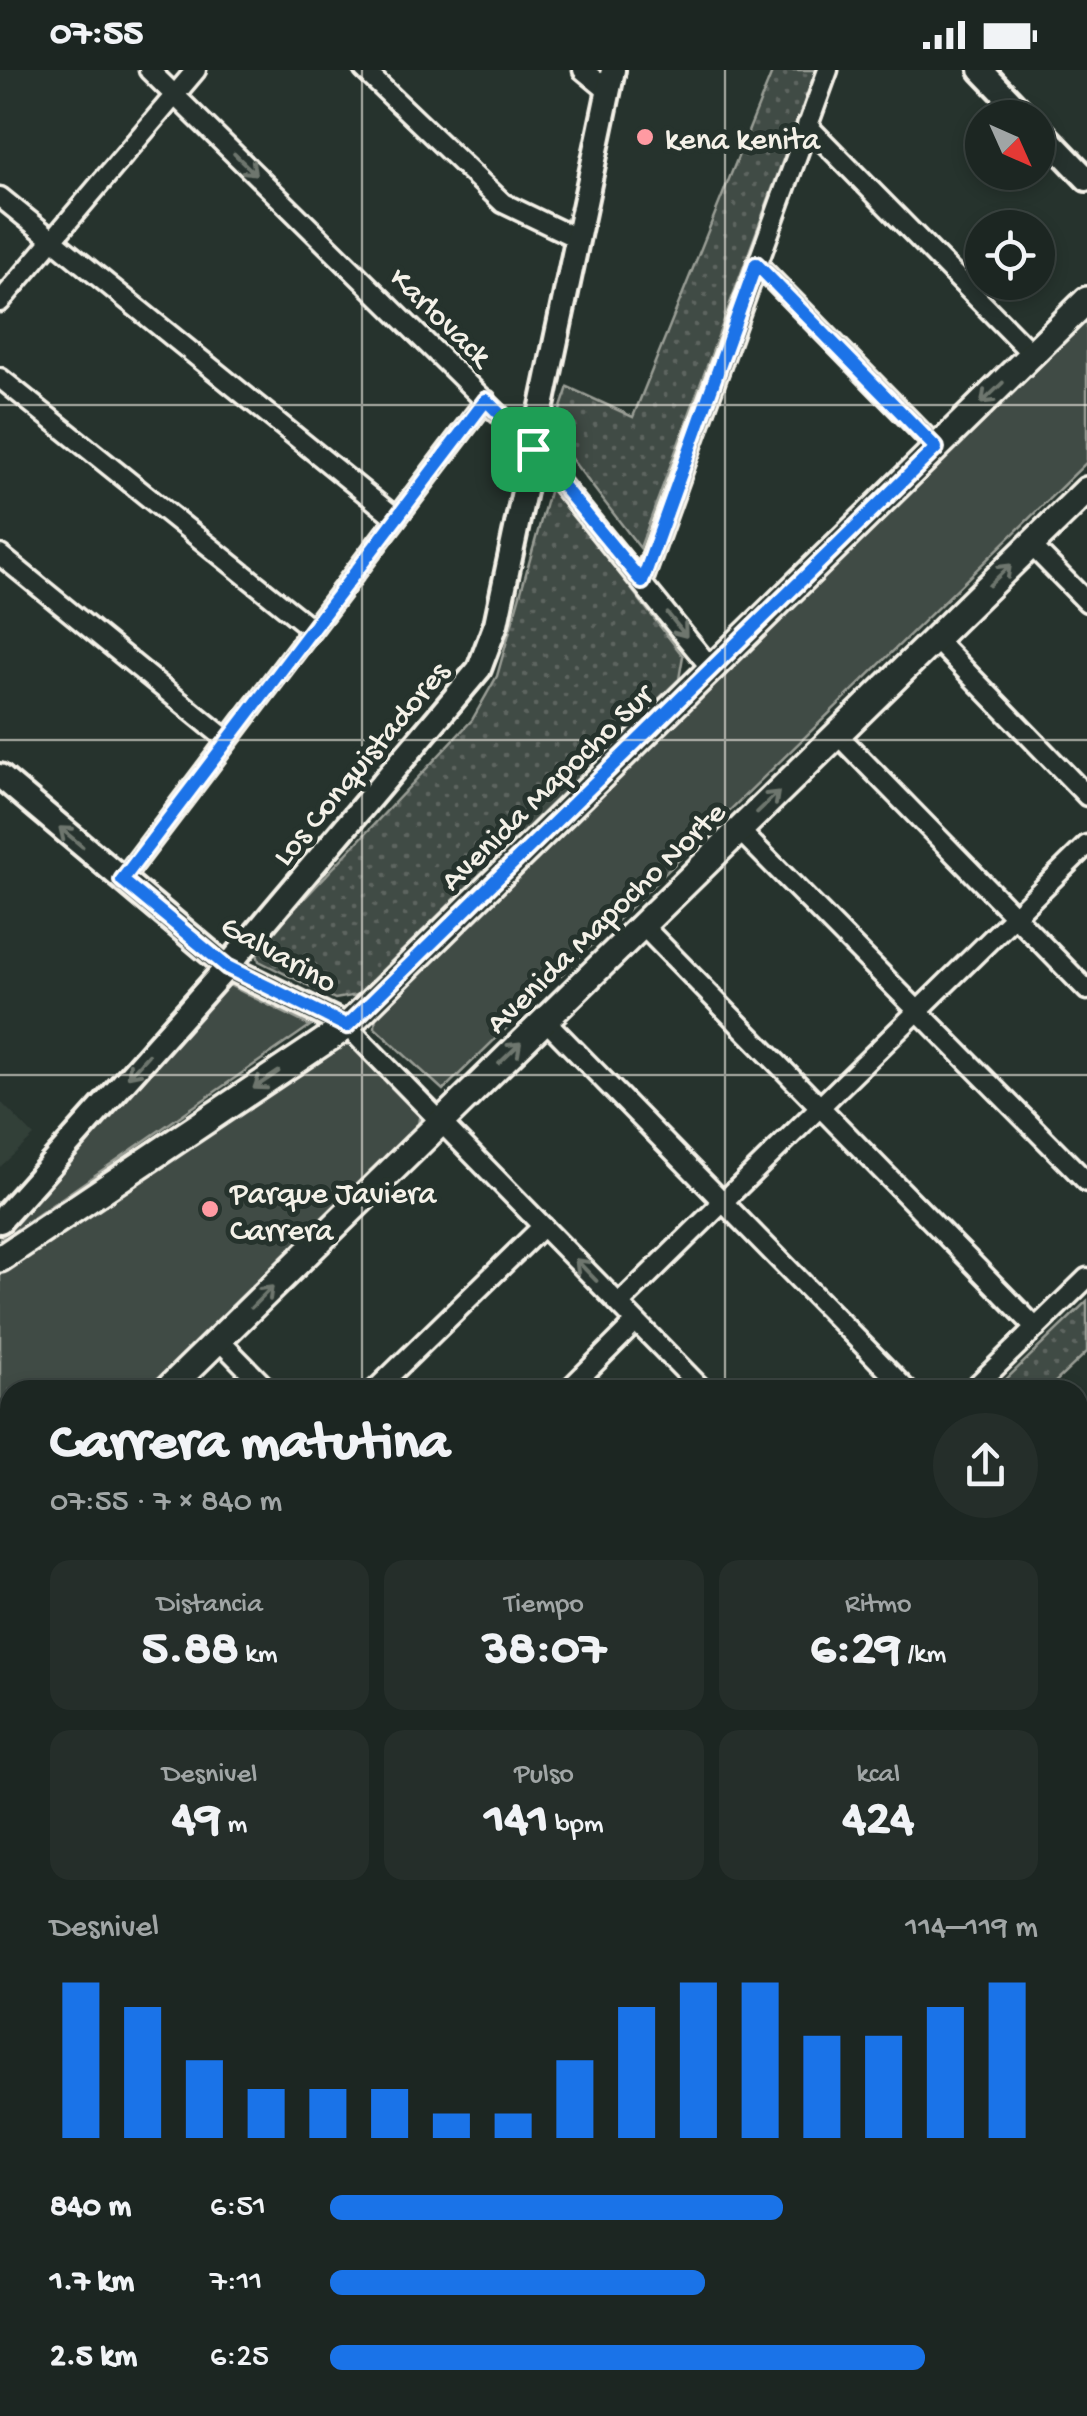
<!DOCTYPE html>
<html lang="es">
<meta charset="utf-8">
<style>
body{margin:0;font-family:"Gochi Hand",sans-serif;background:#252e2a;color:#f1f3f6;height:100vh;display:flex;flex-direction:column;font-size:38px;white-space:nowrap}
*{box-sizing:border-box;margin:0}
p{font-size:32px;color:#a0a5a5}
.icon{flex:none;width:55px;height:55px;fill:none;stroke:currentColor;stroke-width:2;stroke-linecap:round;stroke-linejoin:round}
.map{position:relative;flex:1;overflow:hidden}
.sheet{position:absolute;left:0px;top:1310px;width:1088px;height:1038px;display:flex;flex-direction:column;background:#1c2622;border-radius:30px 30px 0 0;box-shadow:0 5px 15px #0003,0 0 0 2px #3a4340}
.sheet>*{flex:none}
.needle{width:65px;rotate:135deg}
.fabs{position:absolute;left:965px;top:30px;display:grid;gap:20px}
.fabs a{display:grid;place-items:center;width:90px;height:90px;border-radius:50%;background:#1c2622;box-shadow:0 5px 15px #0003,0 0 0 2px #3a4340;font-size:50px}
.pin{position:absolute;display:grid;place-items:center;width:85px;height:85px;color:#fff;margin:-42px;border-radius:20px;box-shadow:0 5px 15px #0006}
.round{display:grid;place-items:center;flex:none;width:105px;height:105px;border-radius:52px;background:#252e2a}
.overview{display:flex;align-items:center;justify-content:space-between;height:170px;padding:0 50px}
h1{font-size:55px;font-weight:700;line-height:75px}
.figures{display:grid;grid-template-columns:repeat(3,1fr);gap:15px;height:170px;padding:10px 50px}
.figures div{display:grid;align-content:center;border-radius:20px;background:#252e2a;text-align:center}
.figures b{font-size:50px;font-weight:700}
.figures small{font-size:28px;font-weight:400}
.figures p{font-size:28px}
.chart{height:280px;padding:20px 50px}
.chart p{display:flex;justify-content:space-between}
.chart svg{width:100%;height:180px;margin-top:10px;stroke:#1a73e8;stroke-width:6}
ul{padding:0 50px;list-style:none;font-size:32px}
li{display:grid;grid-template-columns:160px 120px 1fr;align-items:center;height:75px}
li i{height:25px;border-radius:12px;background:#1a73e8}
.status{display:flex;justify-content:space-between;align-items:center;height:70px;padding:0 50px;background:#1c2622;direction:ltr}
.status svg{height:28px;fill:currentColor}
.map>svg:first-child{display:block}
.built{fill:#333f39}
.grass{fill:url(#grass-dots);stroke:#9a9e96;stroke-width:2.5}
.green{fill:#414b45;stroke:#9a9e96;stroke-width:2.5}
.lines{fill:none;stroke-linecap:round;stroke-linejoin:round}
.minor-casing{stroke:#f4f1e8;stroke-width:25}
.tertiary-casing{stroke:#f4f1e8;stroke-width:30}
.secondary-casing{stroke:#f4f1e8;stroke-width:32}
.minor{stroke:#26332d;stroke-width:18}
.tertiary{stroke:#26332d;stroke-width:22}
.secondary{stroke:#26332d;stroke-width:25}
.oneway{stroke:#6e766e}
.route-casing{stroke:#fff;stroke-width:20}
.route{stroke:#1a73e8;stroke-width:12}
.grid{fill:none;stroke:#f4f1e8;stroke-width:2.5;stroke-opacity:0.55}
.poi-dot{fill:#ff9aa2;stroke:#26332d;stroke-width:4}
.labels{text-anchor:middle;stroke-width:10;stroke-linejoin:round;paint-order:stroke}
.poi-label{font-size:32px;fill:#f4f1e8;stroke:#26332d;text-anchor:start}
.street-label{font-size:32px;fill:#f4f1e8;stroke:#26332d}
</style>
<div class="status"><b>07:55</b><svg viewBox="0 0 49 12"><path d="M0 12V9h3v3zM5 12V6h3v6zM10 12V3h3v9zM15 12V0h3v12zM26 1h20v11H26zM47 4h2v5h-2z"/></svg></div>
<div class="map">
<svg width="1087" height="2346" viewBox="0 0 1087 2346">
<defs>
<pattern id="grass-dots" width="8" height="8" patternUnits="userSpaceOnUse" patternTransform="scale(2.5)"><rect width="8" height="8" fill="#414b45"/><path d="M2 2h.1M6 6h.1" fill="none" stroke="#5d6560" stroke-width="1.8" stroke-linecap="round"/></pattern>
</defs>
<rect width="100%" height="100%" fill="#26332d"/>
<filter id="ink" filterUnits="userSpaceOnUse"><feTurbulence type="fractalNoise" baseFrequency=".01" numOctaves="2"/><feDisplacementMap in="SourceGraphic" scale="20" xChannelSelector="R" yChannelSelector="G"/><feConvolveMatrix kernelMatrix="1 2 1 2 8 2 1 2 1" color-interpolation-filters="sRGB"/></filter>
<g filter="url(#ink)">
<!-- built -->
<path class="built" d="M0 1031 34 1066 0 1097Z
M1087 1533V1670L1078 1661V1543Z"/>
<!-- grass -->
<path class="grass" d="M773 0H816L640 478 559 373 554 358 568 317 633 347Z
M551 415 683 586 679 609 357 925 335 929 259 891 256 880 472 650 497 606Z
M1087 1231V1282L1047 1320H995Z"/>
<!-- green -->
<path class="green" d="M1087 251V392L443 1020 375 958 376 939Z
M223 912 310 956 0 1171V1169Z
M345 973 356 974 420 1042 417 1062 155 1320H10V1463L0 1472V1202Z
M1087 1398V1534L1078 1543V1407Z
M740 2338H807V2345L731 2346Z"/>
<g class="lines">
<!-- minor casing -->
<g class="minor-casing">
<path id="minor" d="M149 0 524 369 711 598
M364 0 503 133 576 168
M583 0 607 20
M807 55 1032 284
M0 127 396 448
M757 194 936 377
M0 232 196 0
M0 308 312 559
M1031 475 1087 532
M0 485 227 670
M642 513 828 0
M935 569 1087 726
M837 664 1087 920
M739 760 1087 1112
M122 810 486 330
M642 855 1036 1258
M545 950 907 1320
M347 956 703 1320
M619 1234 1087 775
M219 1270 268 1320
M375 1320 543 1156
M568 1320 636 1252
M972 1320 1087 1208
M0 1692 10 1683
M1078 1759 1087 1769
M0 1908 10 1899
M1078 1953 1087 1962
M0 1983 10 1993
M1078 2120 1087 2127
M0 2169 10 2179
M164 2338 173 2346
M354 2338 363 2346
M113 2346 122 2338
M556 2346 565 2338"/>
</g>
<!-- tertiary casing -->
<g class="tertiary-casing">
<path id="tertiary" d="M981 0 1027 48
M1038 58 1087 109
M0 706 227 897 347 956
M0 1151 227 897 479 599 496 554 613 0"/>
</g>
<!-- secondary casing -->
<g class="secondary-casing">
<path id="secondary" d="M0 1189 347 956 1087 230
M167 1320 1087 420
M0 1485 10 1475
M0 1758 10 1764
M903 2338 915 2346
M828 2346 837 2338"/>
</g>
<!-- minor -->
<use href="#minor" class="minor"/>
<!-- tertiary -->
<use href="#tertiary" class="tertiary"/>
<!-- secondary -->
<use href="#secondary" class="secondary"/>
</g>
<!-- one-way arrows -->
<defs><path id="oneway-shaft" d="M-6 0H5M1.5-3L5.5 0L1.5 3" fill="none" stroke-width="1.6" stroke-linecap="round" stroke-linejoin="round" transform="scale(2.5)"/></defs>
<g class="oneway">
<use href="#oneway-shaft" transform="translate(245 94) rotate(44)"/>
<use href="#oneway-shaft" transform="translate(992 323) rotate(136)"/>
<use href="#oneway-shaft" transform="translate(1000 505) rotate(-44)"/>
<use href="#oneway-shaft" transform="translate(677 555) rotate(51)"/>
<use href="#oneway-shaft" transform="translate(768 732) rotate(-44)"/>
<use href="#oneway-shaft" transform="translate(71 767) rotate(-140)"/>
<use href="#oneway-shaft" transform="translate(510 983) rotate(-44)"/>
<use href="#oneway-shaft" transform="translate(138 996) rotate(132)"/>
<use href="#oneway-shaft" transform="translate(266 1010) rotate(146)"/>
<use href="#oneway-shaft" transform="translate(586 1200) rotate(-134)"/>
<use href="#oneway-shaft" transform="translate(262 1227) rotate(-45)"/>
</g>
</g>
<g class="lines" filter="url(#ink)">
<!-- route casing -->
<g class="route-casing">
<path id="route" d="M756 194 936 378 347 956 227 897 122 810 486 330 524 369 642 512Z"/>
</g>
<!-- route -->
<use href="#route" class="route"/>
</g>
<!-- grid -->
<path class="grid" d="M362 0V1320M725 0V1320M0 335H1087M0 670H1087M0 1005H1087M0 1341H10M1078 1341H1087M0 1676H10M1078 1676H1087M0 2011H10M1078 2011H1087M362 2338V2346M725 2338V2346"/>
<!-- markers -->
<g class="poi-dot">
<circle cx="645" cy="67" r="10"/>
<circle cx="210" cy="1139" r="10"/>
</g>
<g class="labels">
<!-- poi labels -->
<g class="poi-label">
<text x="665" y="78">kena kenita</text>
<text x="230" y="1132">Parque Javiera<tspan x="230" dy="37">Carrera</tspan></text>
</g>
<!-- street labels -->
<g class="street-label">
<text transform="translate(442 245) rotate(44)" y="11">Karlovack</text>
<text transform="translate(359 692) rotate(-50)" y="11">Los Conquistadores</text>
<text transform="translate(545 716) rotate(-44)" y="11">Avenida Mapocho Sur</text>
<text transform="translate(604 846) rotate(-44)" y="11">Avenida Mapocho Norte</text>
<text transform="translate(280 882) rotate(29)" y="11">Galvarino</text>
</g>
</g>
</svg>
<div class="fabs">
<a><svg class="needle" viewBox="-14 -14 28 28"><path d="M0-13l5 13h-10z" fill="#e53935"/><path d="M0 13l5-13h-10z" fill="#a0a5a5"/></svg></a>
<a><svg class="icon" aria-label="locate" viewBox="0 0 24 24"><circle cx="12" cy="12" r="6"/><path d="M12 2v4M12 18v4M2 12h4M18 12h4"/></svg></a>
</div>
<div class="pin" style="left:533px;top:379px;background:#1e9e55"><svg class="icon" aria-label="arrive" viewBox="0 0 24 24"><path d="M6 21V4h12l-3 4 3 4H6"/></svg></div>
<section class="sheet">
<div class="overview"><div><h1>Carrera matutina</h1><p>07:55 · 7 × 840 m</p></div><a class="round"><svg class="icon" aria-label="share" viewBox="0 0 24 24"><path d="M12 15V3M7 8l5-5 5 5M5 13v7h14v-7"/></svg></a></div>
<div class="figures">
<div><p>Distancia</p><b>5.88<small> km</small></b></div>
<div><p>Tiempo</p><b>38:07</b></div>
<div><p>Ritmo</p><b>6:29<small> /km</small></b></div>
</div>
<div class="figures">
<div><p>Desnivel</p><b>49<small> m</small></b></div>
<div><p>Pulso</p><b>141<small> bpm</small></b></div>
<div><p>kcal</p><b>424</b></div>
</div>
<div class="chart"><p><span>Desnivel</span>114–119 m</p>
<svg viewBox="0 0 160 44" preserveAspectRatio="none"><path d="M5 44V6M15 44V12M25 44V25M35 44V32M45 44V32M55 44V32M65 44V38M75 44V38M85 44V25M95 44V12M105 44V6M115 44V6M125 44V19M135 44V19M145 44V12M155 44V6"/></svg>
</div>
<ul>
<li><b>840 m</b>6:51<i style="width:64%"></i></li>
<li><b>1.7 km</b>7:11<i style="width:53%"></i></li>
<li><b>2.5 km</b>6:25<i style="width:84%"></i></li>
</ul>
</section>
</div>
